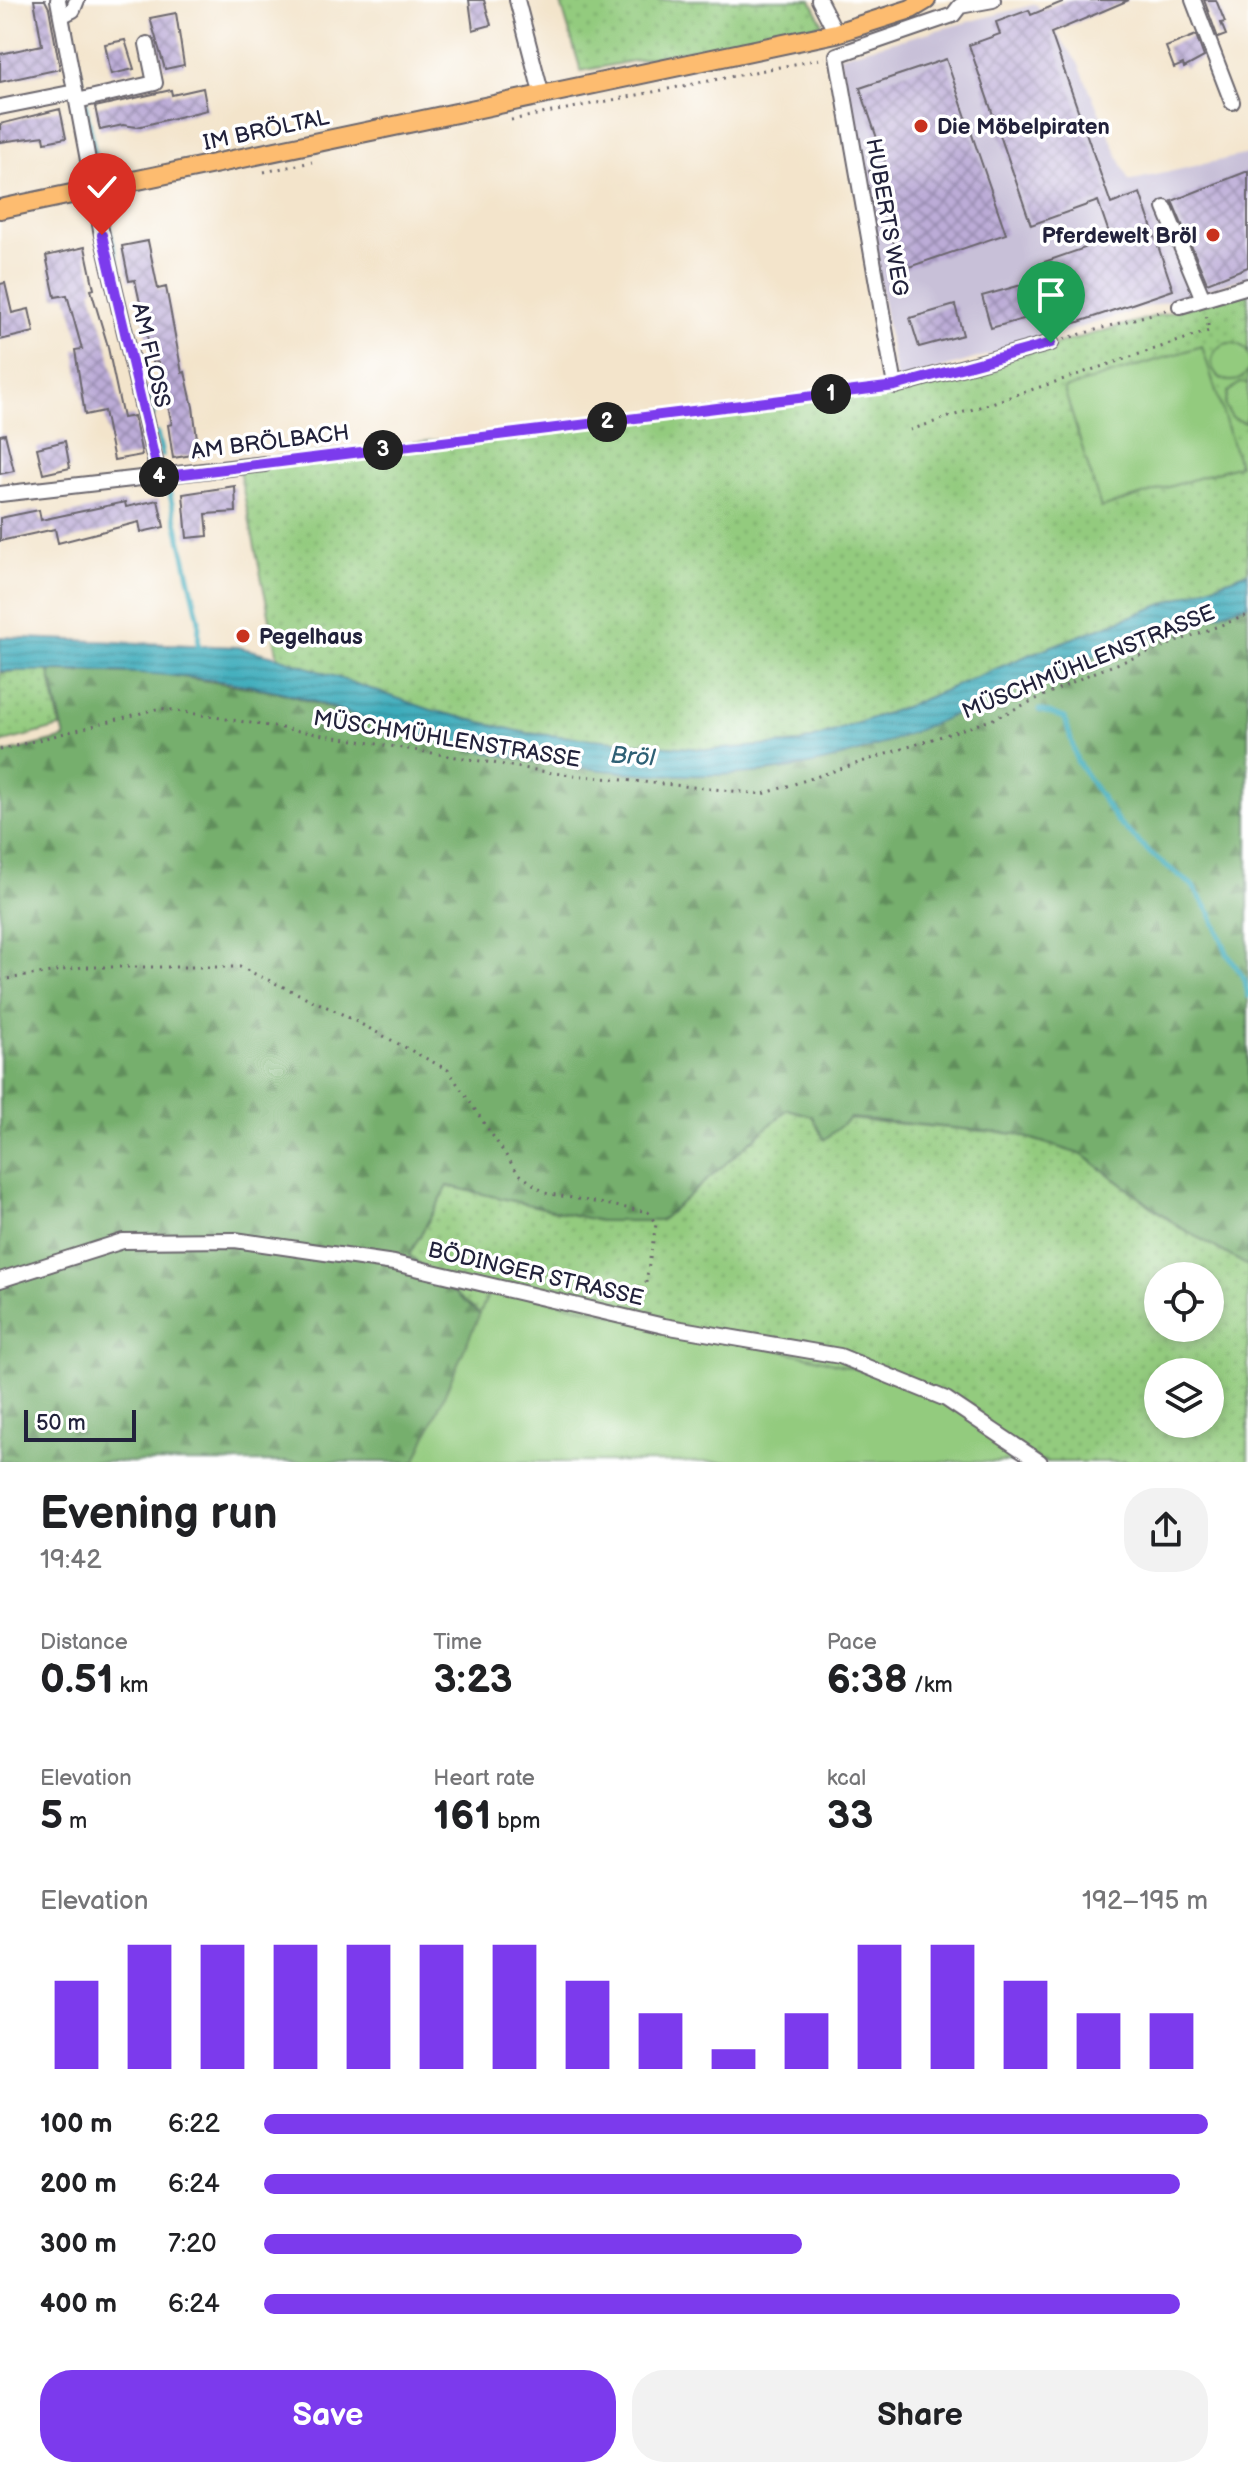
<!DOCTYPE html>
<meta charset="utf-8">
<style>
body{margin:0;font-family:"Balsamiq Sans",sans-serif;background:#f2f2f2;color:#202124;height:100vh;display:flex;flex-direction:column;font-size:30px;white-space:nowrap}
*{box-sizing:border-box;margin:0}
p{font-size:26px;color:#757577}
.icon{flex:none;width:44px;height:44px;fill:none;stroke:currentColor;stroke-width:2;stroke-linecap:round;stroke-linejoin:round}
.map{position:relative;height:1462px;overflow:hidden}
.panel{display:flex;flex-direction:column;background:#fff;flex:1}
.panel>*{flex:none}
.fabs{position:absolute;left:1144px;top:1262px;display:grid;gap:16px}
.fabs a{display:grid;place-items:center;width:80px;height:80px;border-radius:50%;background:#fff;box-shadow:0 4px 12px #0003;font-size:40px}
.scale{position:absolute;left:24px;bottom:20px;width:112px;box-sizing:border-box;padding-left:8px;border:4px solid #22223b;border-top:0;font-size:22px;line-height:28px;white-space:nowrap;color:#22223b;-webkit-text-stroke:6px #fff;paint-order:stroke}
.pin{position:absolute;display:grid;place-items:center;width:68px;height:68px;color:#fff;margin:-82px -34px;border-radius:50% 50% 50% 0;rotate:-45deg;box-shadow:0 0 8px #0007}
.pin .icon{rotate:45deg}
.km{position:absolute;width:40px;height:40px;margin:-20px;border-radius:50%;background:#222;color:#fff;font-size:22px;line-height:40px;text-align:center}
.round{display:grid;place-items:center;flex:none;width:84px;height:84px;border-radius:32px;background:#f2f2f2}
.overview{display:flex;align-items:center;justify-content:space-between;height:136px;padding:0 40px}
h1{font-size:44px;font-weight:700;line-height:60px}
.metrics{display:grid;grid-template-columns:repeat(3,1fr);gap:12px;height:136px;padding:8px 40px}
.metrics div{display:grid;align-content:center}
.metrics b{font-size:40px;font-weight:700}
.metrics small{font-size:22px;font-weight:400}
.metrics p{font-size:22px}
.chart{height:224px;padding:16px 40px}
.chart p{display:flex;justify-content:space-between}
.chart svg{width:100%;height:144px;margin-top:8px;stroke:#7c3aed;stroke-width:6}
.action{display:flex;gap:16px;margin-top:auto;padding:16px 40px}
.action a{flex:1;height:92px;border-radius:32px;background:#7c3aed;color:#fff;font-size:32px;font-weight:700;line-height:92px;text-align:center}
.action a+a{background:#f2f2f2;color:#202124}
ul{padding:0 40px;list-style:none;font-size:26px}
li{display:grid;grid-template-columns:128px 96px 1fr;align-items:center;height:60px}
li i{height:20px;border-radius:10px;background:#7c3aed}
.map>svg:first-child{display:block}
.industrial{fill:#c8c0d8}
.grass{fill:url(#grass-dots);stroke:#5a765c;stroke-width:2;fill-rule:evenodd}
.forest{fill:url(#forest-firs);stroke:#4c6854;stroke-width:2}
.green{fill:#93cb7e;stroke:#5a765c;stroke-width:2}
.water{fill:url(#water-rules);stroke:#30677b;stroke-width:2}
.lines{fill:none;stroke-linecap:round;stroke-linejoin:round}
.stream{stroke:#3dacbb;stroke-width:5}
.building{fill:url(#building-cross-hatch)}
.minor-casing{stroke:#6b666d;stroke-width:18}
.major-casing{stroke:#6b666d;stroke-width:22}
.path{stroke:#6b666d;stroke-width:3;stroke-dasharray:2 6;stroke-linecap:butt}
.minor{stroke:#fff;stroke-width:14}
.major{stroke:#fdbc6f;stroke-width:18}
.route-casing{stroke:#fff;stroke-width:16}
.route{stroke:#7c3aed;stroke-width:10}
.poi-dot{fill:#c8321e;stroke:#fff;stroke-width:3}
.labels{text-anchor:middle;stroke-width:7;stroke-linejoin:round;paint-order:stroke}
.poi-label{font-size:22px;font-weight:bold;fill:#22223b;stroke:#fff;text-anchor:start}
.street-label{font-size:22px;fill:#22223b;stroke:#fff}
.water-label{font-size:24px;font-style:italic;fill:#2e6075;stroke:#fff}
</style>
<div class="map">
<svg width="1248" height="1462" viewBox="0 0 1248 1462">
<defs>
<pattern id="grass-dots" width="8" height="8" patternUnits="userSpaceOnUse" patternTransform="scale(2)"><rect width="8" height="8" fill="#93cb7e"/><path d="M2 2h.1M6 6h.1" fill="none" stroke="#7eae6e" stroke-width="1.8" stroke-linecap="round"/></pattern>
<pattern id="forest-firs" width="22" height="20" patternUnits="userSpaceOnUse" patternTransform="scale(2)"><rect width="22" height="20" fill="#76af6d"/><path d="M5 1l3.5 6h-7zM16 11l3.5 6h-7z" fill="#608e5b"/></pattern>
<pattern id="water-rules" width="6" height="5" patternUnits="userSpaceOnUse" patternTransform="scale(2)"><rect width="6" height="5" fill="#3dacbb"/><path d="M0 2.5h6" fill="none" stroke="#338c99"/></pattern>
<pattern id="building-cross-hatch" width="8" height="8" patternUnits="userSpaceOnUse" patternTransform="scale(2)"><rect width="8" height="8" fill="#bcacd7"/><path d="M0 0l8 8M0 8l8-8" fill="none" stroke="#988cb0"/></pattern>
</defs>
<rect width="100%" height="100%" fill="#fff"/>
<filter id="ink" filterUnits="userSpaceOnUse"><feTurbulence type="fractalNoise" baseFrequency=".0125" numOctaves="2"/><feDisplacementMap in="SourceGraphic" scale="16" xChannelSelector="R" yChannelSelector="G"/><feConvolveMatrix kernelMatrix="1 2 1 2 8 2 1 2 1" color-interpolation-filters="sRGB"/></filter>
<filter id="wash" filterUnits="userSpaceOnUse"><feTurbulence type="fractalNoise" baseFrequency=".006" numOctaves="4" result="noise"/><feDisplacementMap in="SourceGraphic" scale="32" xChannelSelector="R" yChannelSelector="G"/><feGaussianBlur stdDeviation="1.8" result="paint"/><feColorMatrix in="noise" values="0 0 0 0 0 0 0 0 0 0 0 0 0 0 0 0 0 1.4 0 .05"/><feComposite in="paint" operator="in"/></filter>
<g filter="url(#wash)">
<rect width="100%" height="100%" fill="#f3e4cb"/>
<!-- industrial -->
<path class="industrial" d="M1036 4 1078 63 1129 181 1248 154V277L897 382 839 56Z"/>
<!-- grass -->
<path class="grass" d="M560 0H811L823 24 581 71Z
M1248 290V572L1031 654 910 705 800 743 711 750 526 733 431 710 278 657 237 461 883 393Z
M29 670 49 671 60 727 0 743V673Z
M787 1109 812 1116 1016 1134 1083 1155 1177 1226 1248 1266V1462H676L633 1442 409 1255 448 1186 600 1221H660ZM1158 1276H1210V1328H1158ZM1158 1372H1210V1424H1158Z"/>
<!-- forest -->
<path class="forest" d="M1248 604V1266L1178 1226 1083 1155 1016 1134 850 1118 824 1140 812 1116 788 1109 660 1221H600L448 1186 409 1255 633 1442 676 1462H0V754L65 738 49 671 154 673 279 692 408 733 532 762 715 773 798 767 898 738 1044 675Z"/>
<!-- green -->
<path class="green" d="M1212 362a19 19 0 1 1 38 0a19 19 0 1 1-38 0Z
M1202 346 1239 465 1101 508 1064 389Z
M1240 383H1248L1246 423 1232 418 1225 406 1228 392Z
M491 1288 815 1358 893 1379 938 1394 1042 1462H415Z"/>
<!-- water -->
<path class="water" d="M1248 572V604C1179 628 1107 649 1040 677 961 710 883 752 798 767 679 788 521 765 407 732 363 720 321 701 277 691 186 671 93 670 0 671V637L238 647 278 657 431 710 526 733 711 750 800 743 910 705 1031 654Z"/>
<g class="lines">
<!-- stream -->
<path class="stream" d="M66 0 97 165
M105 210 120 273
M125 301 132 326
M137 345 143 373
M147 390 153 416
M157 433 162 455
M168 486 199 620 198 650
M1020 679 1027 696
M1039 710 1065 718 1077 761 1117 821 1151 854 1192 885 1211 914 1228 955 1245 980 1248 996"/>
</g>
<g id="blocks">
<!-- building -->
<path class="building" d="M34 0H45L49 8 60 69 0 82V54L42 45Z
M469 0H484L491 25 473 30Z
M1067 0H1129L1051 33 1111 204 1140 193 1173 290 1067 326 1044 262 1111 239 1098 201 1031 225 969 45 1000 34 996 22 1029 10 1031 15Z
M1204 0H1216L1225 22 1221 23 1226 35 1218 38Z
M176 13 184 65 165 69 150 18Z
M1196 35 1204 57 1184 68 1183 64 1174 68 1166 47Z
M125 40 134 69 111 74 105 44Z
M946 59 1006 234 903 269 869 171 886 165 860 88Z
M203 88 207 110 137 127 123 125 100 130 95 107 171 90 172 95Z
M60 109 66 138 45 142 44 136 0 142V124Z
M1248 171V267L1207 283 1172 201Z
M148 241 158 289 166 287 182 373 185 372 193 407 199 454 173 458 168 425 172 424 158 362 153 363 135 280 129 281 122 246Z
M85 247 94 289 91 290 107 343 123 418 134 416 142 455 114 460 104 411 85 415 75 350 82 349 67 295 55 297 46 256Z
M5 283 12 313 29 309 34 332 0 340V284Z
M1025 284 1034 316 991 328 982 296Z
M955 305 963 335 919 347 910 318Z
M5 434 14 471 0 474V435Z
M65 441 70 468 43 474 37 448Z
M235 486 236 512 206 514 208 536 187 538 183 494Z
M158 500 164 527 141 532 139 522 58 543 55 529 0 541V518L39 510 41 520 125 502 126 507Z"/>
</g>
</g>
<g filter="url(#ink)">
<use href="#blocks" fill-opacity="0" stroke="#6b666d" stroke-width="2"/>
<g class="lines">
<!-- minor casing -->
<g class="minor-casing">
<path id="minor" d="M58 0 102 235 159 477
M517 0 542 96
M819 0 836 33
M993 0 960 6 953 15 837 55 895 386 1051 343
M1193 0 1232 102
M61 16 73 10 77 0
M77 101 155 83 147 44
M0 107 75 92
M1165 208 1203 299
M1180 306 1248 286
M0 494 265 464
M0 1280 123 1241 235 1240 394 1263 664 1326 840 1356 946 1399 1040 1462"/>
</g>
<!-- major casing -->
<g class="major-casing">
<path id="major" d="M0 209 836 33 911 9 926 0"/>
</g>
<!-- path -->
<path class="path" d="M511 120 825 58
M264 172 312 162
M1064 339 1169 309
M910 430 1209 331 1206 314
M280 463 879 388
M0 750 160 708 553 773 763 794 991 720 1090 674 1248 615
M0 980 83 967H240L340 1013 448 1070 518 1173 545 1193 648 1212 656 1224 642 1305"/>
<!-- minor -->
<use href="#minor" class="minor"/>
<!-- major -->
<use href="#major" class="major"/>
</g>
</g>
<g class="lines" filter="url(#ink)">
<!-- route casing -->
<g class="route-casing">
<path id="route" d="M102 235 159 477 895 386 1051 343"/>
</g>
<!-- route -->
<use href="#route" class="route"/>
</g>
<!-- markers -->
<g class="poi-dot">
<circle cx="921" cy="126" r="8"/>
<circle cx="1213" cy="235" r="8"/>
<circle cx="243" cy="636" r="8"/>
</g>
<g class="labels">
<!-- poi labels -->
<g class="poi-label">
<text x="937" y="134">Die Möbelpiraten</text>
<text x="1197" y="243" text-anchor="end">Pferdewelt Bröl</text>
<text x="259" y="644">Pegelhaus</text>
</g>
<!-- street labels -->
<g class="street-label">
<text transform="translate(266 129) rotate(-12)" y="8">IM BRÖLTAL</text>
<text transform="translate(888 217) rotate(80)" y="8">HUBERTS WEG</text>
<text transform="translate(152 355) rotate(77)" y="8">AM FLOSS</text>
<text transform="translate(270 441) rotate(-7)" y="8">AM BRÖLBACH</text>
<text transform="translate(1088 661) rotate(-22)" y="8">MÜSCHMÜHLENSTRASSE</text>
<text transform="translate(447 738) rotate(9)" y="8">MÜSCHMÜHLENSTRASSE</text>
<text transform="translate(536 1273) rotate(13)" y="8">BÖDINGER STRASSE</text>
</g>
<!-- water labels -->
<g class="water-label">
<text transform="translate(633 756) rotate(4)" y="8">Bröl</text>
</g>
</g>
</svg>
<div class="fabs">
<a><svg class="icon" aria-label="locate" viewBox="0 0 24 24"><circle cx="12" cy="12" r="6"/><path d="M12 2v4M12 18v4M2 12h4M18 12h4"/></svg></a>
<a><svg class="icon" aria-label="layers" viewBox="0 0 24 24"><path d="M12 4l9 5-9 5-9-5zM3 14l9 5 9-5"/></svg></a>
</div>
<div class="scale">50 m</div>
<div class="pin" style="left:1051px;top:343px;background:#1e9e55"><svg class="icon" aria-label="arrive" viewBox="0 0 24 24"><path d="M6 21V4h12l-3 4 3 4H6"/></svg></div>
<div class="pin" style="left:102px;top:235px;background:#d93025"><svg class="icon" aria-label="check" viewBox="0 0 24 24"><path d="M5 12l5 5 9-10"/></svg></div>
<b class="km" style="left:831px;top:394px">1</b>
<b class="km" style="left:607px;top:422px">2</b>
<b class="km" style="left:383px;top:450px">3</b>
<b class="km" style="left:159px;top:477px">4</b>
</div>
<section class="panel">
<div class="overview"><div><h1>Evening run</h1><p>19:42</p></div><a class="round"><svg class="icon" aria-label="share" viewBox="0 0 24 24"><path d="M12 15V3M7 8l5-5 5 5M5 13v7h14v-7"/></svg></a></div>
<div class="metrics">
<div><p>Distance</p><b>0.51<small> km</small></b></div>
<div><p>Time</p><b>3:23</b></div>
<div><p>Pace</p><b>6:38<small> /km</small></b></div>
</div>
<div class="metrics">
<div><p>Elevation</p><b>5<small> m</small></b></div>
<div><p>Heart rate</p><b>161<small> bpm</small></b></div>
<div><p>kcal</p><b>33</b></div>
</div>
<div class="chart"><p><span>Elevation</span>192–195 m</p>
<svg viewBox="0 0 160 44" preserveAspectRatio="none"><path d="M5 44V17M15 44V6M25 44V6M35 44V6M45 44V6M55 44V6M65 44V6M75 44V17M85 44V27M95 44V38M105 44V27M115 44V6M125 44V6M135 44V17M145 44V27M155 44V27"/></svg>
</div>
<ul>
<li><b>100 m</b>6:22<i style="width:100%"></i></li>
<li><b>200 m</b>6:24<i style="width:97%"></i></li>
<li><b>300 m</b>7:20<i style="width:57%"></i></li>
<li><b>400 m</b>6:24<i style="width:97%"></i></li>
</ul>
<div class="action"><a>Save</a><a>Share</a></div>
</section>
